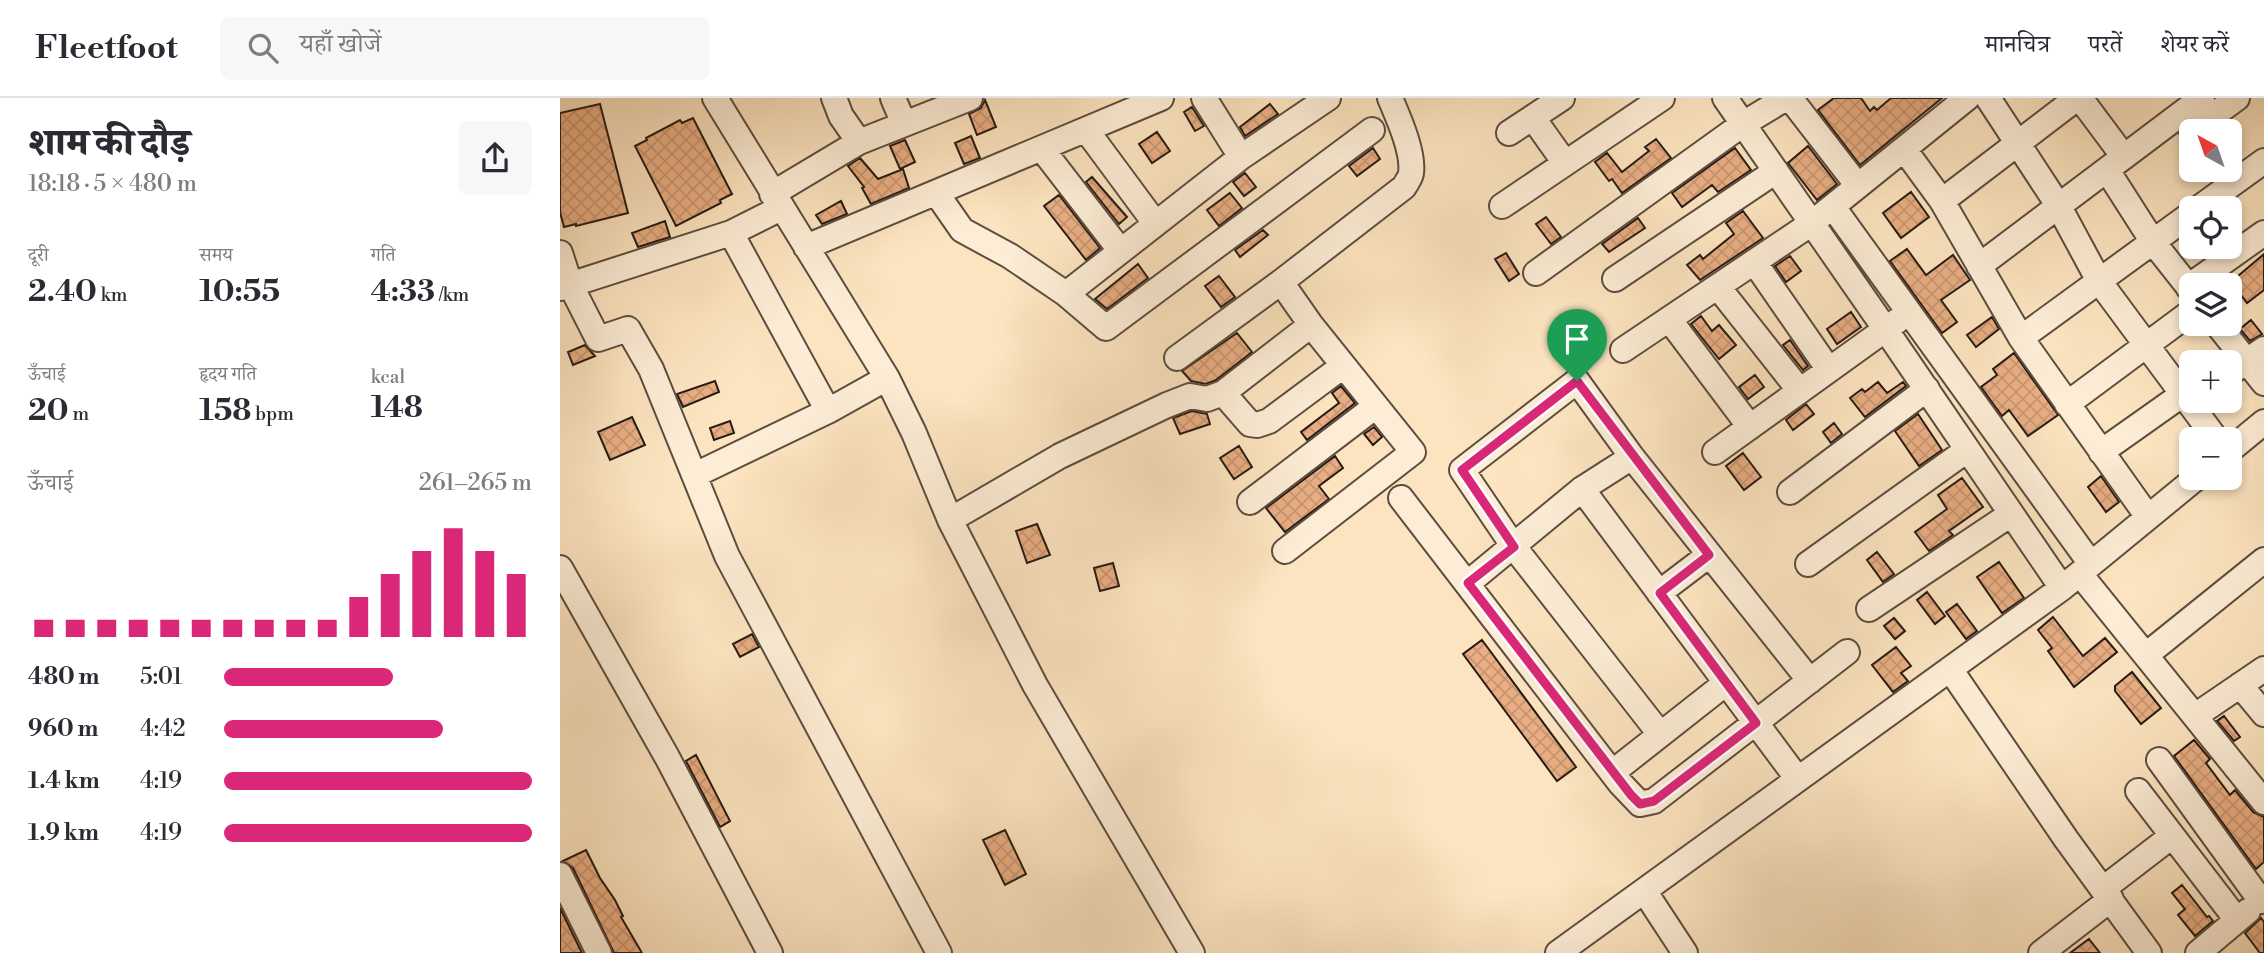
<!DOCTYPE html>
<html lang="hi">
<meta charset="utf-8">
<style>
body{margin:0;font-family:"Libre Bodoni","Noto Serif Devanagari",serif;background:#f7f7f7;color:#2b2b33;height:100vh;display:flex;flex-direction:column;font-size:26px;white-space:nowrap}
*{box-sizing:border-box;margin:0}
p{font-size:23px;color:#7c7c81}
.icon{flex:none;width:38px;height:38px;fill:none;stroke:currentColor;stroke-width:2;stroke-linecap:round;stroke-linejoin:round}
.map{position:relative;flex:1;overflow:hidden}
.panel{display:flex;flex-direction:column;background:#fff;width:560px}
.panel>*{flex:none}
.needle{width:46px;rotate:320deg}
.controls{position:absolute;left:1619px;top:21px;display:grid;gap:14px}
.controls a{display:grid;place-items:center;width:63px;height:63px;border-radius:10px;background:#fff;box-shadow:0 4px 10px #0003;font-size:35px}
.pin{position:absolute;display:grid;place-items:center;width:60px;height:60px;color:#fff;margin:-72px -30px;border-radius:50% 50% 50% 0;rotate:-45deg;box-shadow:0 0 7px #0007}
.pin .icon{rotate:45deg}
.round{display:grid;place-items:center;flex:none;width:74px;height:74px;border-radius:10px;background:#f7f7f7}
.headline{display:flex;align-items:center;justify-content:space-between;height:119px;padding:0 28px}
h1{font-size:38px;font-weight:800;line-height:52px}
.metrics{display:grid;grid-template-columns:repeat(3,1fr);gap:10px;height:119px;padding:7px 28px}
.metrics div{display:grid;align-content:center}
.metrics b{font-size:30px;font-weight:800}
.metrics small{font-size:19px;font-weight:400}
.metrics p{font-size:19px}
.chart{height:196px;padding:14px 28px}
.chart p{display:flex;justify-content:space-between}
.chart svg{width:100%;height:126px;margin-top:7px;stroke:#db2777;stroke-width:6}
ul{padding:0 28px;list-style:none;font-size:23px}
li{display:grid;grid-template-columns:112px 84px 1fr;align-items:center;height:52px}
li i{height:18px;border-radius:9px;background:#db2777}
header{display:flex;align-items:center;gap:42px;box-sizing:border-box;height:98px;padding:0 35px;background:#fff;border-bottom:2px solid #e1e1e2}
header strong{font-size:33px}
nav{display:flex;gap:38px;margin-inline-start:auto;font-size:24px}
.search{width:490px;height:63px;background:#f7f7f7;display:flex;align-items:center;gap:18px;box-sizing:border-box;padding:0 24px;border-radius:10px;color:#7c7c81;font-size:26px}
main{display:flex;flex:1;min-height:0}
.map>svg:first-child{display:block}
.building{fill:url(#building-cross-hatch);stroke:#261b14;stroke-width:2}
.lines{fill:none;stroke-linecap:round;stroke-linejoin:round}
.minor-casing{stroke:#5c4d3f;stroke-width:28}
.minor{stroke:#fdedd6;stroke-width:24}
.route-casing{stroke:#fff;stroke-width:14}
.route{stroke:#db2777;stroke-width:9}
</style>
<header>
<strong>Fleetfoot</strong>
<div class="search"><svg class="icon" aria-label="search" viewBox="0 0 24 24"><circle cx="10" cy="10" r="6"/><path d="M15 15l6 6"/></svg>यहाँ खोजें</div>
<nav><a>मानचित्र</a><a>परतें</a><a>शेयर करें</a></nav>
</header>
<main>
<section class="panel">
<div class="headline"><div><h1>शाम की दौड़</h1><p>18:18 · 5 × 480 m</p></div><a class="round"><svg class="icon" aria-label="share" viewBox="0 0 24 24"><path d="M12 15V3M7 8l5-5 5 5M5 13v7h14v-7"/></svg></a></div>
<div class="metrics">
<div><p>दूरी</p><b>2.40<small> km</small></b></div>
<div><p>समय</p><b>10:55</b></div>
<div><p>गति</p><b>4:33<small> /km</small></b></div>
</div>
<div class="metrics">
<div><p>ऊँचाई</p><b>20<small> m</small></b></div>
<div><p>हृदय गति</p><b>158<small> bpm</small></b></div>
<div><p>kcal</p><b>148</b></div>
</div>
<div class="chart"><p><span>ऊँचाई</span>261–265 m</p>
<svg viewBox="0 0 160 44" preserveAspectRatio="none"><path d="M5 44V38M15 44V38M25 44V38M35 44V38M45 44V38M55 44V38M65 44V38M75 44V38M85 44V38M95 44V38M105 44V30M115 44V22M125 44V14M135 44V6M145 44V14M155 44V22"/></svg>
</div>
<ul>
<li><b>480 m</b>5:01<i style="width:55%"></i></li>
<li><b>960 m</b>4:42<i style="width:71%"></i></li>
<li><b>1.4 km</b>4:19<i style="width:100%"></i></li>
<li><b>1.9 km</b>4:19<i style="width:100%"></i></li>
</ul>
</section>
<div class="map">
<svg width="1704" height="855" viewBox="0 0 1704 855">
<defs>
<pattern id="building-cross-hatch" width="8" height="8" patternUnits="userSpaceOnUse" patternTransform="scale(1.75)"><rect width="8" height="8" fill="#e9ae83"/><path d="M0 0l8 8M0 8l8-8" fill="none" stroke="#c89570"/></pattern>
</defs>
<rect width="100%" height="100%" fill="#fce4c0"/>
<filter id="stains"><feTurbulence type="fractalNoise" baseFrequency=".00286" numOctaves="4"/><feColorMatrix values="0 0 0 0 .2 0 0 0 0 .09 0 0 0 0 .02 0 0 0 .5 -.17"/></filter>
<radialGradient id="worn" r=".72"><stop offset=".6" stop-color="#630" stop-opacity="0"/><stop offset="1" stop-color="#630" stop-opacity=".3"/></radialGradient>
<!-- building -->
<path class="building" d="M1274 0H1301L1310 13 1314 9 1317 12 1331 0H1382L1300 67 1258 12Z
M425 2 436 29 417 37 409 16 421 10Z
M40 6 68 115 16 128V126L4 129 0 114V15Z
M710 6 718 16 685 38 680 29Z
M632 9 644 28 635 33 624 14Z
M133 20 172 96 160 102 161 105 116 128 75 48 87 42 86 40 120 22 122 25Z
M597 34 610 53 592 65 579 46Z
M411 38 420 60 404 66 395 45Z
M1096 41 1111 60 1062 95 1052 81 1049 83 1035 64 1047 55 1062 74 1089 53 1085 49Z
M345 42 355 64 340 71 330 48Z
M1248 48 1277 86 1257 102 1228 65Z
M813 50 820 61 797 78 789 68Z
M1175 50 1191 72 1158 94 1152 87 1122 109 1112 95Z
M300 60 318 81 343 71 349 90 311 106 302 90 304 89 288 68Z
M685 75 696 89 684 98 673 84Z
M532 79 567 119 559 126 526 84Z
M1351 94 1369 119 1341 140 1323 115Z
M670 95 682 110 659 128 647 112Z
M499 97 540 150 526 162 484 108Z
M281 103 287 116 262 126 256 117Z
M1183 113 1203 140 1140 182 1127 167 1140 157 1143 161 1174 136 1166 125Z
M986 119 1001 139 991 146 976 126Z
M1078 120 1085 130 1049 154 1042 146Z
M105 123 110 139 78 149 72 135Z
M703 132 708 137 680 159 675 152Z
M1347 151 1366 177 1393 157 1410 182 1381 202 1397 224 1382 235 1330 163Z
M946 155 959 176 949 183 935 161Z
M1704 156V192L1687 205 1671 184Z
M1230 158 1241 173 1226 184 1215 168Z
M578 166 588 180 547 211 535 201Z
M659 178 675 199 661 209 645 188Z
M1291 214 1301 229 1277 246 1267 231Z
M1141 218 1152 233 1159 227 1176 247 1159 261 1131 226Z
M1432 219 1439 231 1416 249 1407 237Z
M1691 222 1702 236 1690 243 1680 231Z
M677 235 692 254 656 282 646 286 631 283 622 273Z
M1230 242 1248 268 1243 272 1223 247Z
M25 247 35 258 13 267 8 254Z
M1454 255 1498 317 1468 338 1449 312 1442 318 1421 289 1437 277 1433 271Z
M1195 277 1204 289 1188 301 1179 289Z
M155 283 159 294 123 309 117 296Z
M1318 284 1327 295 1343 284 1346 288 1305 319 1290 300 1302 291 1305 294Z
M781 288 795 305 747 342 741 334 779 305 772 295Z
M1246 306 1254 316 1233 332 1226 322Z
M632 313 647 316 650 326 620 336 613 320Z
M1358 316 1382 352 1359 368 1335 333Z
M72 319 85 347 50 362 38 334Z
M170 323 174 335 154 342 150 330Z
M1274 325 1282 336 1271 345 1263 334Z
M814 329 822 339 813 347 804 336Z
M679 348 692 369 674 381 660 360Z
M1183 355 1201 379 1184 392 1166 368Z
M775 358 783 370 759 388 769 401 725 434 706 410Z
M1541 378 1559 404 1546 414 1528 389Z
M1402 380 1423 409 1389 433 1393 437 1369 453 1355 434 1387 411 1378 397Z
M477 426 490 457 467 465 456 433Z
M1317 454 1334 476 1323 484 1307 462Z
M1439 464 1464 500 1442 515 1417 479Z
M553 465 559 488 540 493 534 470Z
M1367 494 1385 518 1375 526 1357 502Z
M1397 506 1417 533 1406 541 1386 514Z
M1493 519 1523 558 1545 540 1557 554 1514 589 1488 553 1492 550 1478 532Z
M1334 520 1345 533 1335 541 1324 528Z
M192 536 199 549 180 559 173 546Z
M922 542 1016 669 997 683 903 556Z
M1336 549 1351 568 1341 575 1348 583 1333 594 1312 567Z
M1572 574 1601 610 1581 626 1555 593V588Z
M1664 618 1680 639 1674 643 1657 623Z
M1634 642 1650 661 1646 665 1670 697 1675 692 1693 714 1704 719V764L1696 771 1614 658Z
M136 657 170 723 160 729 126 663Z
M445 732 466 776 445 787 423 742Z
M26 752 40 780 55 802 63 818 61 819 82 855H54L13 770 3 763Z
M1622 787 1647 819 1649 818 1653 823 1635 838 1618 817 1625 811 1612 795Z
M0 810 22 855H0Z
M1701 820 1704 824V855H1700L1685 835Z
M1529 841 1540 855H1510Z"/>
<g class="lines">
<!-- minor casing -->
<g class="minor-casing">
<path id="minor" d="M155 0 327 280 354 335 390 422 475 587 632 855
M274 0 281 18 299 44 410 0
M333 0 344 26
M644 0 681 59
M1165 0 1326 232 1502 490
M1230 0 1298 88
M1428 0 1498 107 1539 183 1656 341
M1520 0 1564 59
M973 20 1005 65
M527 33 595 125
M1632 33 1677 0
M949 35 1002 0
M482 51 560 152
M1344 51 1382 103 1461 240 1588 419
M1547 72 1593 144 1631 192
M212 96 299 44
M377 96 402 132 450 158 506 196 546 230 812 32
M1382 103 1517 0
M942 108 1102 0
M1273 109 1531 466
M1639 110 1704 63
M171 135 268 313
M246 149 601 0
M0 155 10 186 38 241 68 231 91 271 167 458 379 855
M1195 165 1269 272
M1419 168 1642 0
M976 175 1183 26 1226 0
M1055 181 1216 73
M721 184 751 227 853 354 725 453
M1158 189 1240 293
M1628 189 1704 135
M0 190 171 135 221 110
M506 196 681 59 768 0
M1109 221 1190 329
M1657 226 1704 285
M1461 240 1631 116
M1063 252 1252 125 1407 0
M617 260 721 184 844 89C846 85 851 79 851 75 854 54 838 19 830 0
M1670 275 1704 251
M663 295 690 326 697 327 709 323 783 268
M1507 306 1631 214
M1670 352 1704 324
M1155 354 1337 223
M1541 354 1623 296
M135 377 268 313 327 280
M1022 391 1237 680
M1230 394 1367 291
M841 400 1060 685 1080 706 1094 703 1287 554
M690 404 816 308
M390 422 500 358 607 307 630 298 647 301 663 295 751 227
M1248 466 1407 352
M0 470 107 659 210 855
M1520 476 1704 704
M908 485 1022 391 1072 359
M1099 495 1149 457
M1309 511 1451 416
M1586 557 1704 462
M1390 571 1506 741 1589 855
M1680 587 1704 616
M1635 618 1704 571
M1100 636 954 449 902 372 1017 283 1072 359 1250 583
M1599 662 1701 803
M1053 674 1166 585
M1578 693 1677 822
M0 777 39 855
M1543 791 1612 738
M1085 794 1125 855
M998 855 1502 490 1636 380
M1481 855 1551 801
M1638 855 1688 813"/>
</g>
<!-- minor -->
<use href="#minor" class="minor"/>
</g>
<g class="lines">
<!-- route casing -->
<g class="route-casing">
<path id="route" d="M1017 283 1149 457 1100 495 1196 625 1094 703 1080 706 1071 697 908 485 954 449 902 372Z"/>
</g>
<!-- route -->
<use href="#route" class="route"/>
</g>
<rect width="100%" height="100%" filter="url(#stains)"/>
<rect width="100%" height="100%" fill="url(#worn)"/>
</svg>
<div class="controls">
<a><svg class="needle" viewBox="-14 -14 28 28"><path d="M0-13l5 13h-10z" fill="#e53935"/><path d="M0 13l5-13h-10z" fill="#7c7c81"/></svg></a>
<a><svg class="icon" aria-label="locate" viewBox="0 0 24 24"><circle cx="12" cy="12" r="6"/><path d="M12 2v4M12 18v4M2 12h4M18 12h4"/></svg></a>
<a><svg class="icon" aria-label="layers" viewBox="0 0 24 24"><path d="M12 4l9 5-9 5-9-5zM3 14l9 5 9-5"/></svg></a>
<a>+</a>
<a>−</a>
</div>
<div class="pin" style="left:1017px;top:283px;background:#1e9e55"><svg class="icon" aria-label="arrive" viewBox="0 0 24 24"><path d="M6 21V4h12l-3 4 3 4H6"/></svg></div>
</div>
</main>
